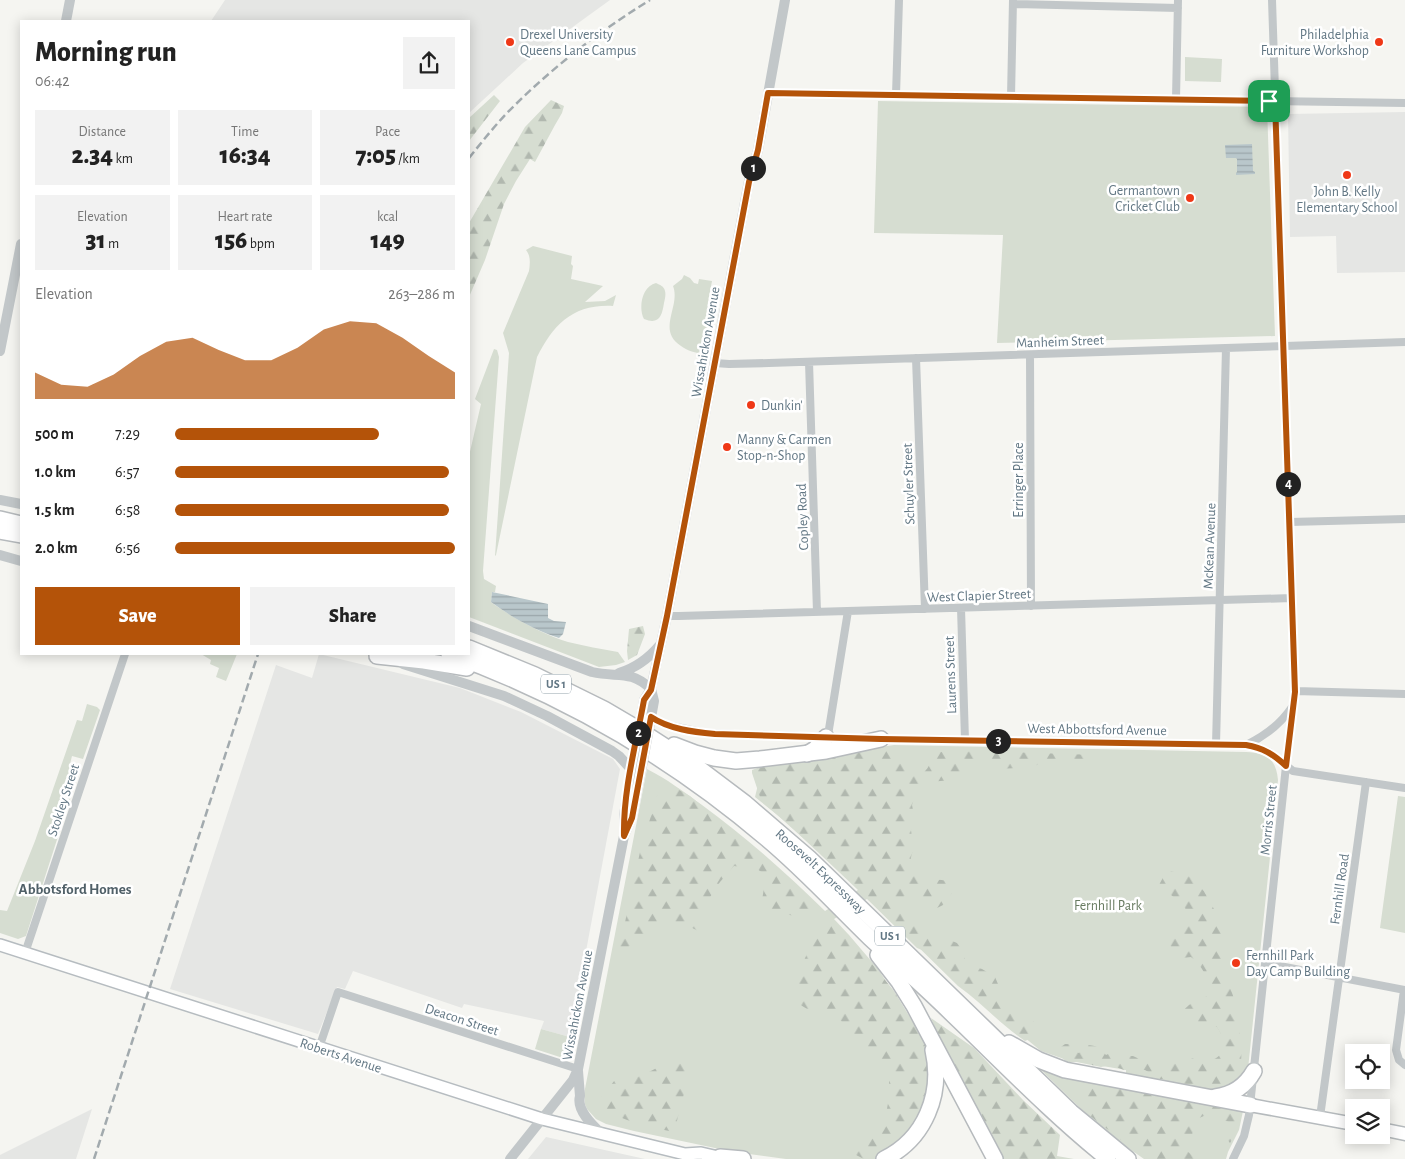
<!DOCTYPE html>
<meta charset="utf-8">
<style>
body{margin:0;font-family:"Alegreya Sans",sans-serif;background:#f2f2f2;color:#222;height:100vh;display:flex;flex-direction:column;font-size:19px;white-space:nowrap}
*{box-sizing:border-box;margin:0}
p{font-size:16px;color:#767676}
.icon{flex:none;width:28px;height:28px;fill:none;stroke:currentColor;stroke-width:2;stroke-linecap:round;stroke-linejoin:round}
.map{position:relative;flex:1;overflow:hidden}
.panel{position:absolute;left:20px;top:20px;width:450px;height:635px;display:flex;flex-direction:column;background:#fff;border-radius:0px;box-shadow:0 2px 12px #0003}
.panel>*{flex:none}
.tools{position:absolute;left:1345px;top:1044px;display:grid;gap:10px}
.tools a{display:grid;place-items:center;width:45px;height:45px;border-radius:0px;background:#fff;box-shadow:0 2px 12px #0003;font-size:25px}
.pin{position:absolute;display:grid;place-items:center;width:42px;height:42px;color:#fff;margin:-21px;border-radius:10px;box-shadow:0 2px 8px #0006}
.km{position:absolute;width:25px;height:25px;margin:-12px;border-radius:50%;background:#222;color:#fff;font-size:14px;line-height:25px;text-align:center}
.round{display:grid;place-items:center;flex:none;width:52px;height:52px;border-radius:0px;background:#f2f2f2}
.head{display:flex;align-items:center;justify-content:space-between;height:85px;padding:0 15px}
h1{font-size:28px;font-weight:800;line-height:38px}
.stats{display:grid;grid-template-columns:repeat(3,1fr);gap:8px;height:85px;padding:5px 15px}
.stats div{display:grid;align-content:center;border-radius:0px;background:#f2f2f2;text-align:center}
.stats b{font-size:25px;font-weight:800}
.stats small{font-size:14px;font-weight:400}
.stats p{font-size:14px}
.chart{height:140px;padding:10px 15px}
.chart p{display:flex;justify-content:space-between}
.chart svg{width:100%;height:90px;margin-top:5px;fill:#b45309;opacity:.7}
.cta{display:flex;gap:10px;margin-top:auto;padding:10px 15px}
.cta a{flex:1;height:58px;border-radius:0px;background:#b45309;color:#fff;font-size:20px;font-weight:800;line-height:58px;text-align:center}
.cta a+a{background:#f2f2f2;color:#222}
ul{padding:0 15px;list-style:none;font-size:16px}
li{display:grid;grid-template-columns:80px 60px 1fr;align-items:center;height:38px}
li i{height:12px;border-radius:6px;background:#b45309}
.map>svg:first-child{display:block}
.built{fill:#e5e6e4}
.green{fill:#d6ddd1}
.forest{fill:url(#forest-firs)}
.water{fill:url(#water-rules)}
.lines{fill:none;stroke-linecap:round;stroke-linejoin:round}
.secondary-casing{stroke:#b6bcc0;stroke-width:14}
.primary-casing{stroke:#b5babd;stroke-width:15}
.motorway-casing{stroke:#b6babd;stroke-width:18}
.minor{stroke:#c2c7c9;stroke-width:8}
.tertiary{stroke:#c2c7c9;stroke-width:10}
.secondary{stroke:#fff;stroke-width:11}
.primary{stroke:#fff;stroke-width:12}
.motorway{stroke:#fff;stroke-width:15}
.rail{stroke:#a2aaae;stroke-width:2.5;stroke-dasharray:8 4;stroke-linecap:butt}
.tertiary-bridge{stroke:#c2c7c9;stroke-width:10}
.route-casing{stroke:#fff;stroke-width:10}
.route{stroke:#b45309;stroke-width:6}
.poi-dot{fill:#ef3817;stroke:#fff;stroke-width:2}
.labels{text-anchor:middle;stroke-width:5;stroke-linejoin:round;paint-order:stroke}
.shield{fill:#fff;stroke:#91a0a9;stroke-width:1}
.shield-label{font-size:12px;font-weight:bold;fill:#627784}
.poi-label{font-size:14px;fill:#627784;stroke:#fff;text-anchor:start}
.street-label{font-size:14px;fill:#627784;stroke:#fff}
.park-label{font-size:14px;fill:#687b61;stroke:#fff}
.neighbourhood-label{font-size:15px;font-weight:bold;fill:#506068;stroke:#fff}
</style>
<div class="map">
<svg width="1405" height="1159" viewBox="0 0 1405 1159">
<defs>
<pattern id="forest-firs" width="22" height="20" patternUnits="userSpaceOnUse" patternTransform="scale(1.25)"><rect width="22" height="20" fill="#d6ddd1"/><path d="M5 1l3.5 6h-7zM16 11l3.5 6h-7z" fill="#b1b8af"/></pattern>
<pattern id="water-rules" width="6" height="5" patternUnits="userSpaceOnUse" patternTransform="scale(1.25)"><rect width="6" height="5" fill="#b9c7cb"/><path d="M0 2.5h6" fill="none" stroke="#9aa6aa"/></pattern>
</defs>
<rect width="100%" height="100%" fill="#f5f5f1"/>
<!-- built -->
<path class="built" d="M225 0H610L523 63 469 113V21H211Z
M1405 112V272L1337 273 1336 236 1290 237 1288 114Z
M319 654 460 688 521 712 613 759 620 769 570 1037 541 1029 544 1021 464 1004 462 1008 353 971 345 989 337 987 318 1034 170 989 276 665 312 678Z
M92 1109 76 1159H0V1155Z
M546 1137 645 1159H528Z"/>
<!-- green -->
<path class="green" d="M1185 57 1222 59 1221 82 1185 81Z
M878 101 1267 107 1275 336 997 343 1003 235 874 233Z
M533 246 572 256 571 264 573 266 571 279 603 286 585 302 605 301 616 295 613 306C573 304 554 324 537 357L496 555 495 556 509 353 503 333 529 271C530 264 531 256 526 250Z
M684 275 690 278 694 283 698 284 699 279 712 281 708 302 712 308 704 354C695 353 688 351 681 346 656 330 681 306 673 286L682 279Z
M656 283C660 285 664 286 665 291 666 294 665 299 664 303 662 316 659 325 644 319 638 308 642 286 656 283Z
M494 349 497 350 499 357 483 571 484 579 496 586 495 592H492L491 602C511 617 544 635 568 642 584 646 602 649 618 652L625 662 616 665 599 667 469 617V456L481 404 475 399Z
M201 654H237L226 681 216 677 219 668 210 664 211 660Z
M87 704 97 707 100 710 83 759 72 756 70 764 80 768 26 936 18 939 0 933V910L7 911 35 841 77 720 82 721Z
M894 745 1246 752C1266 753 1276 758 1278 780L1248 1069 1241 1081 1216 1092 1126 1075V1070L1067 1060 1041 1051 975 997 922 950 917 948 867 899 834 919 849 935 878 969 893 992 928 1103 886 1154 875 1159H786L734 1152 634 1131 606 1124 596 1119 587 1109 585 1104 584 1094 647 769C667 779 684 792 702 805 746 837 786 873 825 911L858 890 786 822 755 797 763 764Z
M1398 796 1405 797V933L1380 928Z
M541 1029 570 1037 566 1059 535 1049Z
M1040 1069 1243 1111 1239 1130 1228 1152 1226 1159H1144L1124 1145 1081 1109Z"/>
<!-- forest -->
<path class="forest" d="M494 95 500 101 469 141V118Z
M551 100 564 106 562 113 555 125 535 162 530 159 516 181 504 204 485 260 469 297V223L525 127Z
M643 626 645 634 637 655 628 660 627 651 629 629Z
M881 750 906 751 908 761 907 767 912 774 920 776C931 767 929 762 937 752L983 751 1096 755 1097 756C1085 766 1082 764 1068 762 1063 761 1055 760 1049 761 1041 761 1038 764 1032 768 1030 768 1000 769 997 768 992 767 988 764 984 761L973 766 967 771 952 780 929 782 917 789 912 805 914 815 911 830 912 838 915 847C908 859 909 870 924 877 933 881 943 878 952 883V893L943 905 937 908C927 905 919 895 909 892L897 903 898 907 900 911 922 921 933 933 957 943 963 950 964 957 968 965 982 969 995 977 1003 996 1010 1006 1028 1016 1035 1023C1032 1032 1035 1037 1025 1041 1001 1025 982 1003 958 986L851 881 765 804 760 797 752 773V770L763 766Z
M660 786H672L690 796 750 845 812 901 815 909 797 917 761 907 766 875 757 869 734 866 720 882 705 905 698 931 681 922 656 923 642 937 618 955 640 852Z
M1167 870 1189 876 1204 891 1225 929 1222 976C1224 979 1227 982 1229 986 1236 999 1237 1016 1239 1031 1241 1041 1242 1051 1241 1061 1241 1065 1242 1070 1241 1073 1235 1093 1192 1090 1178 1082 1174 1079 1174 1076 1169 1075L1165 1079H1160L1145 1070H1124L1111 1065 1101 1067 1077 1062H1067L1061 1057 1059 1053 1061 1047 1065 1044H1071L1073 1051 1079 1053 1088 1045C1099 1046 1099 1048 1106 1055L1112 1052 1124 1056H1133L1148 1063 1162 1061 1187 1063 1191 1059 1199 1056C1212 1065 1224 1057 1223 1042 1223 1036 1220 1032 1217 1027 1206 1025 1198 1024 1187 1026L1183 1021 1181 1015C1188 1001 1201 1000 1213 993 1209 980 1202 965 1191 957L1182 958C1157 942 1176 930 1188 913L1183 905 1159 885Z
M834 922 854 942 894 991 925 1042 930 1083 915 1126 894 1148 870 1159H864L854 1154 886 1114 889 1098V1069L866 1049 833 1012H812L799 1004 797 975 816 935Z
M931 1018 974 1048 1023 1100 1060 1135 1057 1156 1074 1159H1004L944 1050Z
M684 1059 690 1071 674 1132 640 1125 599 1109 600 1099 618 1076 632 1079 647 1073 672 1060Z
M1085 1082 1122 1088 1238 1111 1237 1131 1230 1143 1222 1133 1229 1122 1206 1115 1197 1119 1187 1151 1197 1159H1146L1089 1115 1080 1098Z"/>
<!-- water -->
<path class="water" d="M1252 144 1253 171 1255 172V174L1236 175V173L1237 172V159L1236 158H1226L1225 145Z
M492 592 548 604V618L554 621 566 622 563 634 559 638C535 630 511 617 491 602Z"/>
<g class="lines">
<!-- secondary casing -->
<g class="secondary-casing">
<path id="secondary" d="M0 945 542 1119 685 1154 701 1153 727 1159"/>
</g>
<!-- primary casing -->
<g class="primary-casing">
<path id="primary" d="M1250 1105 1354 1124
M1381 1129 1405 1134"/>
</g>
<!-- motorway casing -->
<g class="motorway-casing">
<g id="motorway">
<path d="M0 519 21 524"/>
<path d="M0 531 21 535"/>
<path id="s1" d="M469 648 535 675 604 709 638 729 700 769 745 803 809 858 1071 1112 1128 1159"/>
<path d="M449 654C565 696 673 759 767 839 804 870 836 905 870 938 898 964 927 989 954 1016 1004 1064 1053 1115 1108 1159"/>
<path d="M377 656 424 661 467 668"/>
<path d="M674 745 695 753 714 758 736 761 760 759 826 751 881 739"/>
<path d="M807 754 815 749 826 737"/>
<path d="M878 955 899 982 914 1006 995 1159"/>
<path d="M1009 1043 1039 1060 1065 1070 1250 1105"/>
<path d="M1215 1097C1232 1095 1245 1087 1254 1071"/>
<path d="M720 1157 743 1159"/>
<path d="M884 1159C925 1139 943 1094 933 1050"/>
</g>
</g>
<!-- minor -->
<path class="minor" d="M1013 4 1178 8
M768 93 1405 103
M896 95 899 0
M1011 97 1013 0
M1176 99 1178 0
M1030 355 1031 606
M916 358 925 609
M809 362 817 612
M715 363 729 364 769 363 1405 342
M1290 522 1405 519
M961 608 965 740
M667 616H679L1292 598
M1295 691 1405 694
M651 717 667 725 706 733 860 738
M826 737 829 729 848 611
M879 739 1246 745 1260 748 1269 752 1293 771 1405 788
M1216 745 1226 348
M1246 745C1265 736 1280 725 1292 707
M25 953 125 654
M1265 963 1405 990
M1404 990 1396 1050 1399 1060 1405 1065
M319 1048 338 992 578 1069
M1320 1117 1366 782
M1233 1159 1244 1136 1249 1115 1286 766 1295 691 1272 0"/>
<!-- tertiary -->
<path class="tertiary" d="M66 21 70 0
M0 351 21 244
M0 500 21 504
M0 555 21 561
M469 626 592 672C617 678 630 669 651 689
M403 664 504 696 547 716 612 751 619 756 631 769
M619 673C636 668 649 658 660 645
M641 717 644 700 651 689 667 616 749 181 758 150 785 0
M650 723 654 701 651 689
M624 832V815L632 765
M578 1071 580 1096C576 1110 592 1125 602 1134
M510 1159 573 1080 578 1069 624 836 632 817 642 766"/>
<!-- secondary -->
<use href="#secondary" class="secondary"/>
<!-- primary -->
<use href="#primary" class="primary"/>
<!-- motorway -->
<use href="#motorway" class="motorway"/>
<!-- rail -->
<path class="rail" d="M469 158C481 143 493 128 506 114 549 70 598 32 650 0
M94 1159 258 654"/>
<!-- tertiary-bridge -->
<path class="tertiary-bridge" d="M633 760 641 717
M642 766 650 723"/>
</g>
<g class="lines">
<!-- route casing -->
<g class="route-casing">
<path id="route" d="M768 93 1275 101 1295 692 1286 766C1273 754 1263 748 1246 745L881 739 715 734C693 732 669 729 651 717L632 818 624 836C623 790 636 744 644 700L651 690 667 616 749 182 758 150Z"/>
</g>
<!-- route -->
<use href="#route" class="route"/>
</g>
<!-- markers -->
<g class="poi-dot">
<circle cx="510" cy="42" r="5"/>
<circle cx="1379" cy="42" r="5"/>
<circle cx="1347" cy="175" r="5"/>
<circle cx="1190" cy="198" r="5"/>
<circle cx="751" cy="405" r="5"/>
<circle cx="727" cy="447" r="5"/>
<circle cx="1236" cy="963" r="5"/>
</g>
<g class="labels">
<!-- shield labels -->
<g class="shield">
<rect x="541" y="674.5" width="30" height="19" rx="4"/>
<rect x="875" y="926.5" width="30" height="19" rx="4"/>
</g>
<g class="shield-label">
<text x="556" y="688">US 1</text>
<text x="890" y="940">US 1</text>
</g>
<!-- poi labels -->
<g class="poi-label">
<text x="520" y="39">Drexel University<tspan x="520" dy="16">Queens Lane Campus</tspan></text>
<text x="1369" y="39" text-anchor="end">Philadelphia<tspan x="1369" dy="16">Furniture Workshop</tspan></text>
<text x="1180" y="195" text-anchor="end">Germantown<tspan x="1180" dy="16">Cricket Club</tspan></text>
<text x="1347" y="196" text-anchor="middle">John B. Kelly<tspan x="1347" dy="16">Elementary School</tspan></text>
<text x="761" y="410">Dunkin'</text>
<text x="737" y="444">Manny &amp; Carmen<tspan x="737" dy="16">Stop-n-Shop</tspan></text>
<text x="1246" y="960">Fernhill Park<tspan x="1246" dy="16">Day Camp Building</tspan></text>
</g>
<!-- street labels -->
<g class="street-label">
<text transform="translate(1060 341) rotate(-2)" y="5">Manheim Street</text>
<text transform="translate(705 342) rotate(-80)" y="5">Wissahickon Avenue</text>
<text transform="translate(1018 480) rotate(-90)" y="5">Erringer Place</text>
<text transform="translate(908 484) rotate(-92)" y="5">Schuyler Street</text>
<text transform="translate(802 517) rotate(-92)" y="5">Copley Road</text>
<text transform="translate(1209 546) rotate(-88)" y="5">McKean Avenue</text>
<text transform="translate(979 595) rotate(-2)" y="5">West Clapier Street</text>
<text transform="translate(950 675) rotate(-92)" y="5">Laurens Street</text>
<text transform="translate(1097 729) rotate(1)" y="5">West Abbottsford Avenue</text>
<text transform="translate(63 800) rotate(-72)" y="5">Stokley Street</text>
<text transform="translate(1268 820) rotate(-84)" y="5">Morris Street</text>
<text dy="5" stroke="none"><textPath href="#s1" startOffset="420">Roosevelt Expressway</textPath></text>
<text transform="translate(1339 889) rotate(-82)" y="5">Fernhill Road</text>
<text transform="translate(577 1005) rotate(-79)" y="5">Wissahickon Avenue</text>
<text transform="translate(462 1019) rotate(18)" y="5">Deacon Street</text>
<text transform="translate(341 1055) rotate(18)" y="5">Roberts Avenue</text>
</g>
<!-- park labels -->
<g class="park-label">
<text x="1108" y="910">Fernhill Park</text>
</g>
<!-- neighbourhood labels -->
<g class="neighbourhood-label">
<text x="75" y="894">Abbotsford Homes</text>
</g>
</g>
</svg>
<div class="tools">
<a><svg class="icon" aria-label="locate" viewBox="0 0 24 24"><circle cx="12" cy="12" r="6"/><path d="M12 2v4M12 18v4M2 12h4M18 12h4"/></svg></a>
<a><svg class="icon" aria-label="layers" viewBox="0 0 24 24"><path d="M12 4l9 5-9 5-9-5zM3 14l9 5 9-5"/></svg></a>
</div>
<div class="pin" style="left:1269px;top:101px;background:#1e9e55"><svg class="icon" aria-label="arrive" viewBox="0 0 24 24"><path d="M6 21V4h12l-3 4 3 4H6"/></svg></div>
<b class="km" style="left:753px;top:168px">1</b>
<b class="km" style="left:638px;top:733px">2</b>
<b class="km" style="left:998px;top:741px">3</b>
<b class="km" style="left:1288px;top:484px">4</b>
<section class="panel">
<div class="head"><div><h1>Morning run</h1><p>06:42</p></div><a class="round"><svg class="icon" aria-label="share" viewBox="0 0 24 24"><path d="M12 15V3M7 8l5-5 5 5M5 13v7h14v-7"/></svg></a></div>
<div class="stats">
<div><p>Distance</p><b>2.34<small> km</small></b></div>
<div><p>Time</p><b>16:34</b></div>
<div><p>Pace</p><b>7:05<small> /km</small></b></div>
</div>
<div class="stats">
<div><p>Elevation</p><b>31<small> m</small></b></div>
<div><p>Heart rate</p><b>156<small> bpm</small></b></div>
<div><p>kcal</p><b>149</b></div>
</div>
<div class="chart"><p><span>Elevation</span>263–286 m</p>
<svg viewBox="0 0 160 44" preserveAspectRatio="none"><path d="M0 44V31L10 37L20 38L30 32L40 23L50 16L60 14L70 20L80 25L90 25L100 19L110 10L120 6L130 7L140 14L150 23L160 31V44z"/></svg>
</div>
<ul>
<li><b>500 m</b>7:29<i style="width:73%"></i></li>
<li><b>1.0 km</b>6:57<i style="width:98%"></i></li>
<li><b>1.5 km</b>6:58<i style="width:98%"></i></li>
<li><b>2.0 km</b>6:56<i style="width:100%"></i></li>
</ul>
<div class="cta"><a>Save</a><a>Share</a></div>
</section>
</div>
